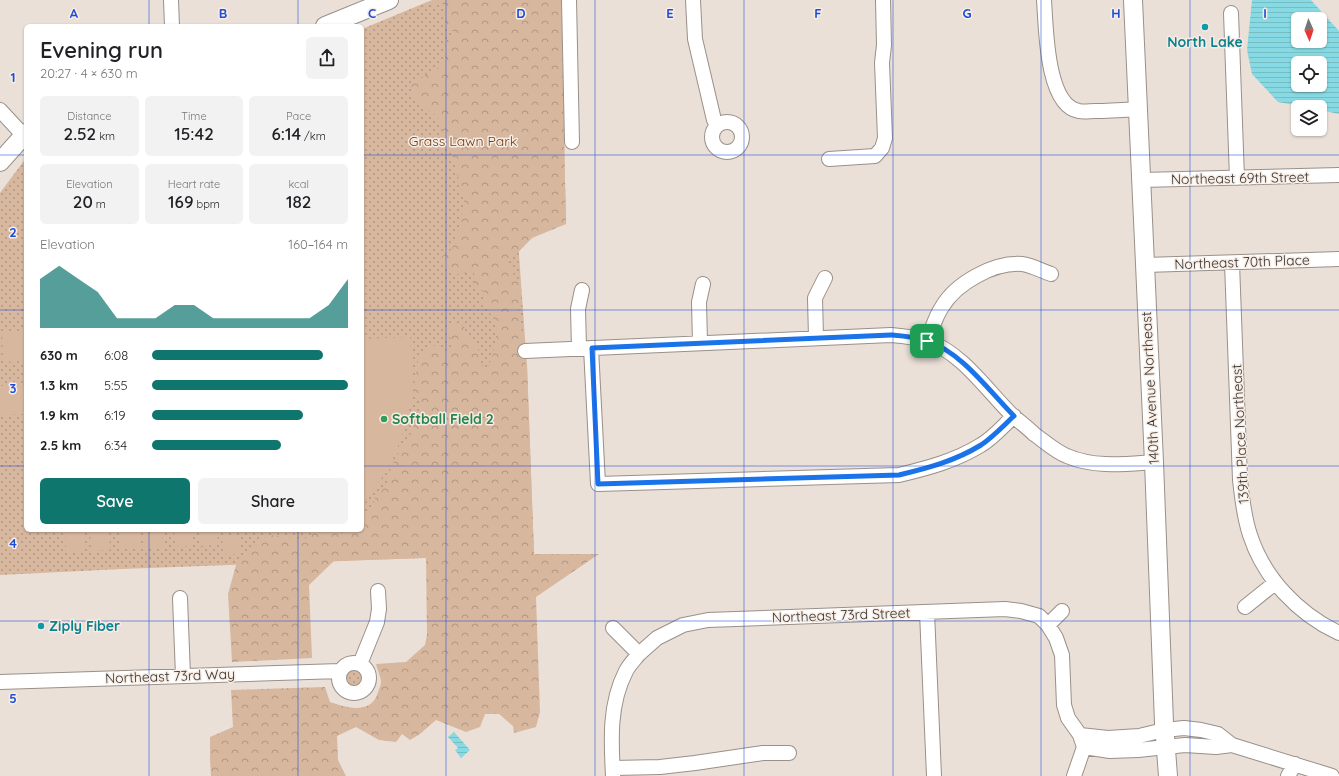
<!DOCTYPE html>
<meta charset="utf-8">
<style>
body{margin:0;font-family:Quicksand,sans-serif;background:#f2f2f2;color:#202124;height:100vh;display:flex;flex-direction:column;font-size:15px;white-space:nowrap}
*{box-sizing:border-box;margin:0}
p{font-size:13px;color:#757577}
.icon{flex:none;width:22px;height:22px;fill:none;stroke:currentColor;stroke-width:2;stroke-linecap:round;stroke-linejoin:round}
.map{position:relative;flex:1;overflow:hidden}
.sheet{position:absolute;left:24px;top:24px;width:340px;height:508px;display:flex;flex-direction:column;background:#fff;border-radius:6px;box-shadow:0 1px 3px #0004}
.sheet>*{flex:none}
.needle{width:26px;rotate:177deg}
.tools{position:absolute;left:1291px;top:12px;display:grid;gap:8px}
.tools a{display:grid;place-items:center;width:36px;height:36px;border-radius:6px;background:#fff;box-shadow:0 1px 3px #0004;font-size:20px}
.pin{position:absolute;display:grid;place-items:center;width:34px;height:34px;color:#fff;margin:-17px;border-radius:8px;box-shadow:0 2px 6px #0006}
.round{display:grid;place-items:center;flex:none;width:42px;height:42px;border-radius:6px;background:#f2f2f2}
.summary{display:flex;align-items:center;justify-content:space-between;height:68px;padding:0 16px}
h1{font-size:22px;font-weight:600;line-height:30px}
.stats{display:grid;grid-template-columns:repeat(3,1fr);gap:6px;height:68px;padding:4px 16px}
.stats div{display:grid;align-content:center;border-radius:6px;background:#f2f2f2;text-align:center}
.stats b{font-size:17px;font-weight:600}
.stats small{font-size:11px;font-weight:400}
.stats p{font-size:11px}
.chart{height:112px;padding:8px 16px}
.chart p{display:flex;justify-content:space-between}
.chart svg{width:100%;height:72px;margin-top:4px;fill:#0f766e;opacity:.7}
.action{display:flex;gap:8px;margin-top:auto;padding:8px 16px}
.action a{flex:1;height:46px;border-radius:6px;background:#0f766e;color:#fff;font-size:16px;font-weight:600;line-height:46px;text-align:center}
.action a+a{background:#f2f2f2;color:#202124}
ul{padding:0 16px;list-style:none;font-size:13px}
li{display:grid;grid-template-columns:64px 48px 1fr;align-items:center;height:30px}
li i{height:10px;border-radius:5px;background:#0f766e}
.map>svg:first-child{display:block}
.green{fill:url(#green-dots)}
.forest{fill:url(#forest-crowns)}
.pitch{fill:#d8b79f}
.water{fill:url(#water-rules);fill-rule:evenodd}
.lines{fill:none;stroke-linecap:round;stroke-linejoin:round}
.minor-casing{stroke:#999089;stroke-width:16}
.major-casing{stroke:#999089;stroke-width:20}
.minor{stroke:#fff;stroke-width:14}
.major{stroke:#fff;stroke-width:18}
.route-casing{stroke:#fff;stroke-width:8}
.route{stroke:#1a73e8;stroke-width:5}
.grid{fill:none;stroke:#1d4ed8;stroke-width:1;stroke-opacity:0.55}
.culture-dot{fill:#0f9aa8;stroke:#f8ede5;stroke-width:1.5}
.leisure-dot{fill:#2e9e5b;stroke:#f8ede5;stroke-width:1.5}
.labels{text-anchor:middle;stroke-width:3;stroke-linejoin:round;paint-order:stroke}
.culture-label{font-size:14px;font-weight:bold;fill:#0d838f;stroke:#f8ede5}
.park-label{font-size:14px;fill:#6f3d11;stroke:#f8ede5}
.street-label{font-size:14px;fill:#3a3633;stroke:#f8ede5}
.leisure-label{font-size:14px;font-weight:bold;fill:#27864d;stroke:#f8ede5;text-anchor:start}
.grid-label{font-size:13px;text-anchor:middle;font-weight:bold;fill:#1d4ed8;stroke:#f8ede5;stroke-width:3;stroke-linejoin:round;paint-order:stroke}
</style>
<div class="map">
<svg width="1339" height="776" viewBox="0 0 1339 776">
<defs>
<pattern id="green-dots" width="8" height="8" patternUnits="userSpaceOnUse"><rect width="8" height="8" fill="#d8b79f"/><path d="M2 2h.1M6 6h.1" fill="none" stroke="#b09682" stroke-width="1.8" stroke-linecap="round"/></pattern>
<pattern id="forest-crowns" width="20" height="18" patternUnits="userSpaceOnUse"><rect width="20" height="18" fill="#d8b79f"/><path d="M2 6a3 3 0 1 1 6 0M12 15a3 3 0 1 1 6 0" fill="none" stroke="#b09682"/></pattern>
<pattern id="water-rules" width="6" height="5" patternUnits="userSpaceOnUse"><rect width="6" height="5" fill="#87dae3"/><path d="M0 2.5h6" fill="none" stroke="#75bcc3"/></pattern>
</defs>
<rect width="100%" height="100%" fill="#eae0d8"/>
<!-- green -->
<path class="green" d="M432 0H561L566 224 517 227 527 366 534 554 122 569 0 575V193L26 158V530H362V29Z
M345 678a9 9 0 1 1 18 0a9 9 0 1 1-18 0Z"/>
<!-- forest -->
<path class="forest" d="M433 0H561L566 224 532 238 507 264 521 286 518 311 524 342 523 358 527 366 534 554H599L536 597 540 712 536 727 514 733 513 726 499 714H485L480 727 466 732 436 720 420 734 410 740 402 734 396 742 379 740 356 727 337 736 338 760 346 776H211L210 759V737L233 727 231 690 325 687 330 702C347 708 372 715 378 692 379 689 381 685 381 682 381 677 377 669 376 664L406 662 425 645 427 635 426 558 334 561 309 585 312 658 232 662 228 594 236 565 268 535 304 539 319 530H328L341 534 350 530H362V520L371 510 375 498 386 486 389 473 397 455 409 438 416 421 422 399 417 396 413 391 419 354 433 345 444 352 453 345 449 334V327L453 323 464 326 467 336 478 345 479 362 486 368 492 359 498 325 486 307 483 291 475 285 474 271 454 275 440 258 452 249 458 231 464 201 453 158 437 117 413 97 410 85 445 63 446 41 454 34 452 29 446 28 444 4 433 6Z"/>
<!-- pitch -->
<path class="pitch" d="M25 331 26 361 3 362 2 332Z
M410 337 412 367 411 402 402 436 390 466 362 507V339Z
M26 385V414L0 415V386Z
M65 530H84L85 551 66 552Z
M90 530H109L110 550 91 551Z
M120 530H139L140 548 121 549Z
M144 530H162L163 547 145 548Z
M174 530H193V546L175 547Z
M199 530H217L218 545 199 546Z
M222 535H240L241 554 223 555Z"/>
<!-- water -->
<path class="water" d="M1252 0H1311L1339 31V114L1320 110V107H1305L1278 102 1252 74 1247 50ZM1298 19H1320V41H1298ZM1298 63H1320V85H1298Z
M454 732 470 750 461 758 455 750 458 748 448 737Z"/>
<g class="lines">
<!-- minor casing -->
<g class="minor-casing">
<path id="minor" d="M171 0 172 26
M569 0 572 142
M693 0 695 39 714 120 717 125
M1044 0C1046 26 1046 106 1079 111 1084 112 1090 111 1095 111 1109 111 1123 110 1138 109
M1231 13 1237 178
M0 110 24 136
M712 137a15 15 0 1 1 30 0a15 15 0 1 1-30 0Z
M829 159 875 156 882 148 885 138 882 63 884 45 883 0
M1141 180 1339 175
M1232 263 1240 480C1242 499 1244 517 1250 535 1264 578 1298 614 1339 633
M1145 265 1339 259
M816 338 815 298 825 278
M927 341C932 330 935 317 942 307 956 283 994 262 1022 264 1031 265 1042 271 1051 274
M700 343 699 302 703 284
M579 348 578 309 582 290
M591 348 598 484 899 475C928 468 955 461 981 445 993 438 1003 426 1014 416
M525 351 891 335C903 336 915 337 927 341 962 352 988 392 1013 416 1020 422 1028 428 1034 434 1044 441 1056 452 1067 456 1095 468 1125 464 1154 462
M180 598 183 676
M1245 607 1275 583
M927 612 934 776
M1048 625 1062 611
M613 628 639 654C635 659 629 665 626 671 609 704 611 740 613 776
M639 654 657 638 683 625 708 620 1005 609 1021 611 1039 616 1048 625 1056 638 1062 655 1064 705 1068 718 1080 735 1084 747
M339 678a15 15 0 1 1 30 0a15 15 0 1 1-30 0Z
M360 664 377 622 379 609 378 591
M0 682 340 671
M1080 735 1108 738 1139 736 1164 730 1184 728 1201 730 1218 734 1232 745 1216 747 1185 745 1138 750 1110 751 1084 747
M1232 745 1332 776
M613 768 660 767 695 763 763 753H789
M1074 776 1084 747
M1288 776 1295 764"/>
</g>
<!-- major casing -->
<g class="major-casing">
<path id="major" d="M1133 0 1154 462 1164 723 1168 776
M325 26 389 0
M0 162 26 133"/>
</g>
<!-- minor -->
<use href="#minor" class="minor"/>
<!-- major -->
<use href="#major" class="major"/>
</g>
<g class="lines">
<!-- route casing -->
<g class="route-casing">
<path id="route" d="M891 335C903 336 916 337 928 341 961 352 990 392 1014 416 1003 426 993 437 981 445 955 461 928 468 899 475L598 484 592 348Z"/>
</g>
<!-- route -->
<use href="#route" class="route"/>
</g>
<!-- grid -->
<path class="grid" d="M149 0V26M298 0V26M446 0V776M595 0V776M744 0V776M893 0V776M1041 0V776M1190 0V776M0 155H26M362 155H1339M0 310H26M362 310H1339M0 466H26M362 466H1339M149 530V776M298 530V776M0 621H1339"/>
<!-- markers -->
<g class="culture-dot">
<circle cx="1205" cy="27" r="4"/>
<circle cx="41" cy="626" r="4"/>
</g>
<circle class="leisure-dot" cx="384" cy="419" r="4"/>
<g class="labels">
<!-- culture labels -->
<g class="culture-label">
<text x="1205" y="47">North Lake</text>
<text x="49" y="631" text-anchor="start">Ziply Fiber</text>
</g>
<!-- park labels -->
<g class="park-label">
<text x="463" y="146">Grass Lawn Park</text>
</g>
<!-- street labels -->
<g class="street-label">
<text transform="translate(1240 178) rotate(-1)" y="5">Northeast 69th Street</text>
<text transform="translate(1242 262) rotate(-2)" y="5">Northeast 70th Place</text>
<text transform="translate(1150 388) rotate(-93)" y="5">140th Avenue Northeast</text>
<text transform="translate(1240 434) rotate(-93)" y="5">139th Place Northeast</text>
<text transform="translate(841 615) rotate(-2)" y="5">Northeast 73rd Street</text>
<text transform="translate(170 676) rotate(-2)" y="5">Northeast 73rd Way</text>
</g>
<!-- leisure labels -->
<g class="leisure-label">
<text x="392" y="424">Softball Field 2</text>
</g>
</g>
<g class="grid-label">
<text x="74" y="18">A</text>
<text x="223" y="18">B</text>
<text x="372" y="18">C</text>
<text x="521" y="18">D</text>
<text x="670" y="18">E</text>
<text x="818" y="18">F</text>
<text x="967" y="18">G</text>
<text x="1116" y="18">H</text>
<text x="1265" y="18">I</text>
<text x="13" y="82">1</text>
<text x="13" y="237">2</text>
<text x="13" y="393">3</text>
<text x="13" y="548">4</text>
<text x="13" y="703">5</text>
</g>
</svg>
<div class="tools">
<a><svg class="needle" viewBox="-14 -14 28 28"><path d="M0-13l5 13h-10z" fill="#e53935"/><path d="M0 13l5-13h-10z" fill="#757577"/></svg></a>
<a><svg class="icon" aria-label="locate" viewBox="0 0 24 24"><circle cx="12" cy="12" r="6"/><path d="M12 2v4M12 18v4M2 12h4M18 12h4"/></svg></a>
<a><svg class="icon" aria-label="layers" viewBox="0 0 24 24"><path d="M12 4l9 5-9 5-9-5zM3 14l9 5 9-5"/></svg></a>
</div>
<div class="pin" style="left:927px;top:341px;background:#1e9e55"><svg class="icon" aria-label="arrive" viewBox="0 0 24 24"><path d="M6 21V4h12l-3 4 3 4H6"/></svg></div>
<section class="sheet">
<div class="summary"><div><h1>Evening run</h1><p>20:27 · 4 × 630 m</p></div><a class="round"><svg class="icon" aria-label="share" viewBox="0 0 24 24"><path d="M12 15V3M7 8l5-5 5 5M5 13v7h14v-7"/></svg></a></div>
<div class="stats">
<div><p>Distance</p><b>2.52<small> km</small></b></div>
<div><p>Time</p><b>15:42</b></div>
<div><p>Pace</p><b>6:14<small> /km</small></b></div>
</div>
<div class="stats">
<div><p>Elevation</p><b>20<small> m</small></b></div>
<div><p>Heart rate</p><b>169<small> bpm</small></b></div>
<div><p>kcal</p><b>182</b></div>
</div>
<div class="chart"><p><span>Elevation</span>160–164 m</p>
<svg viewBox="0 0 160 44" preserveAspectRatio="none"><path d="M0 44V14L10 6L20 14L30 22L40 38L50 38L60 38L70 30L80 30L90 38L100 38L110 38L120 38L130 38L140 38L150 30L160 14V44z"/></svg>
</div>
<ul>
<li><b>630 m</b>6:08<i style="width:87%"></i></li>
<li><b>1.3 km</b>5:55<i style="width:100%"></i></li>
<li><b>1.9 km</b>6:19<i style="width:77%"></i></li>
<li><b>2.5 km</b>6:34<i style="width:66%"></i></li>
</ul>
<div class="action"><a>Save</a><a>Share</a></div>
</section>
</div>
